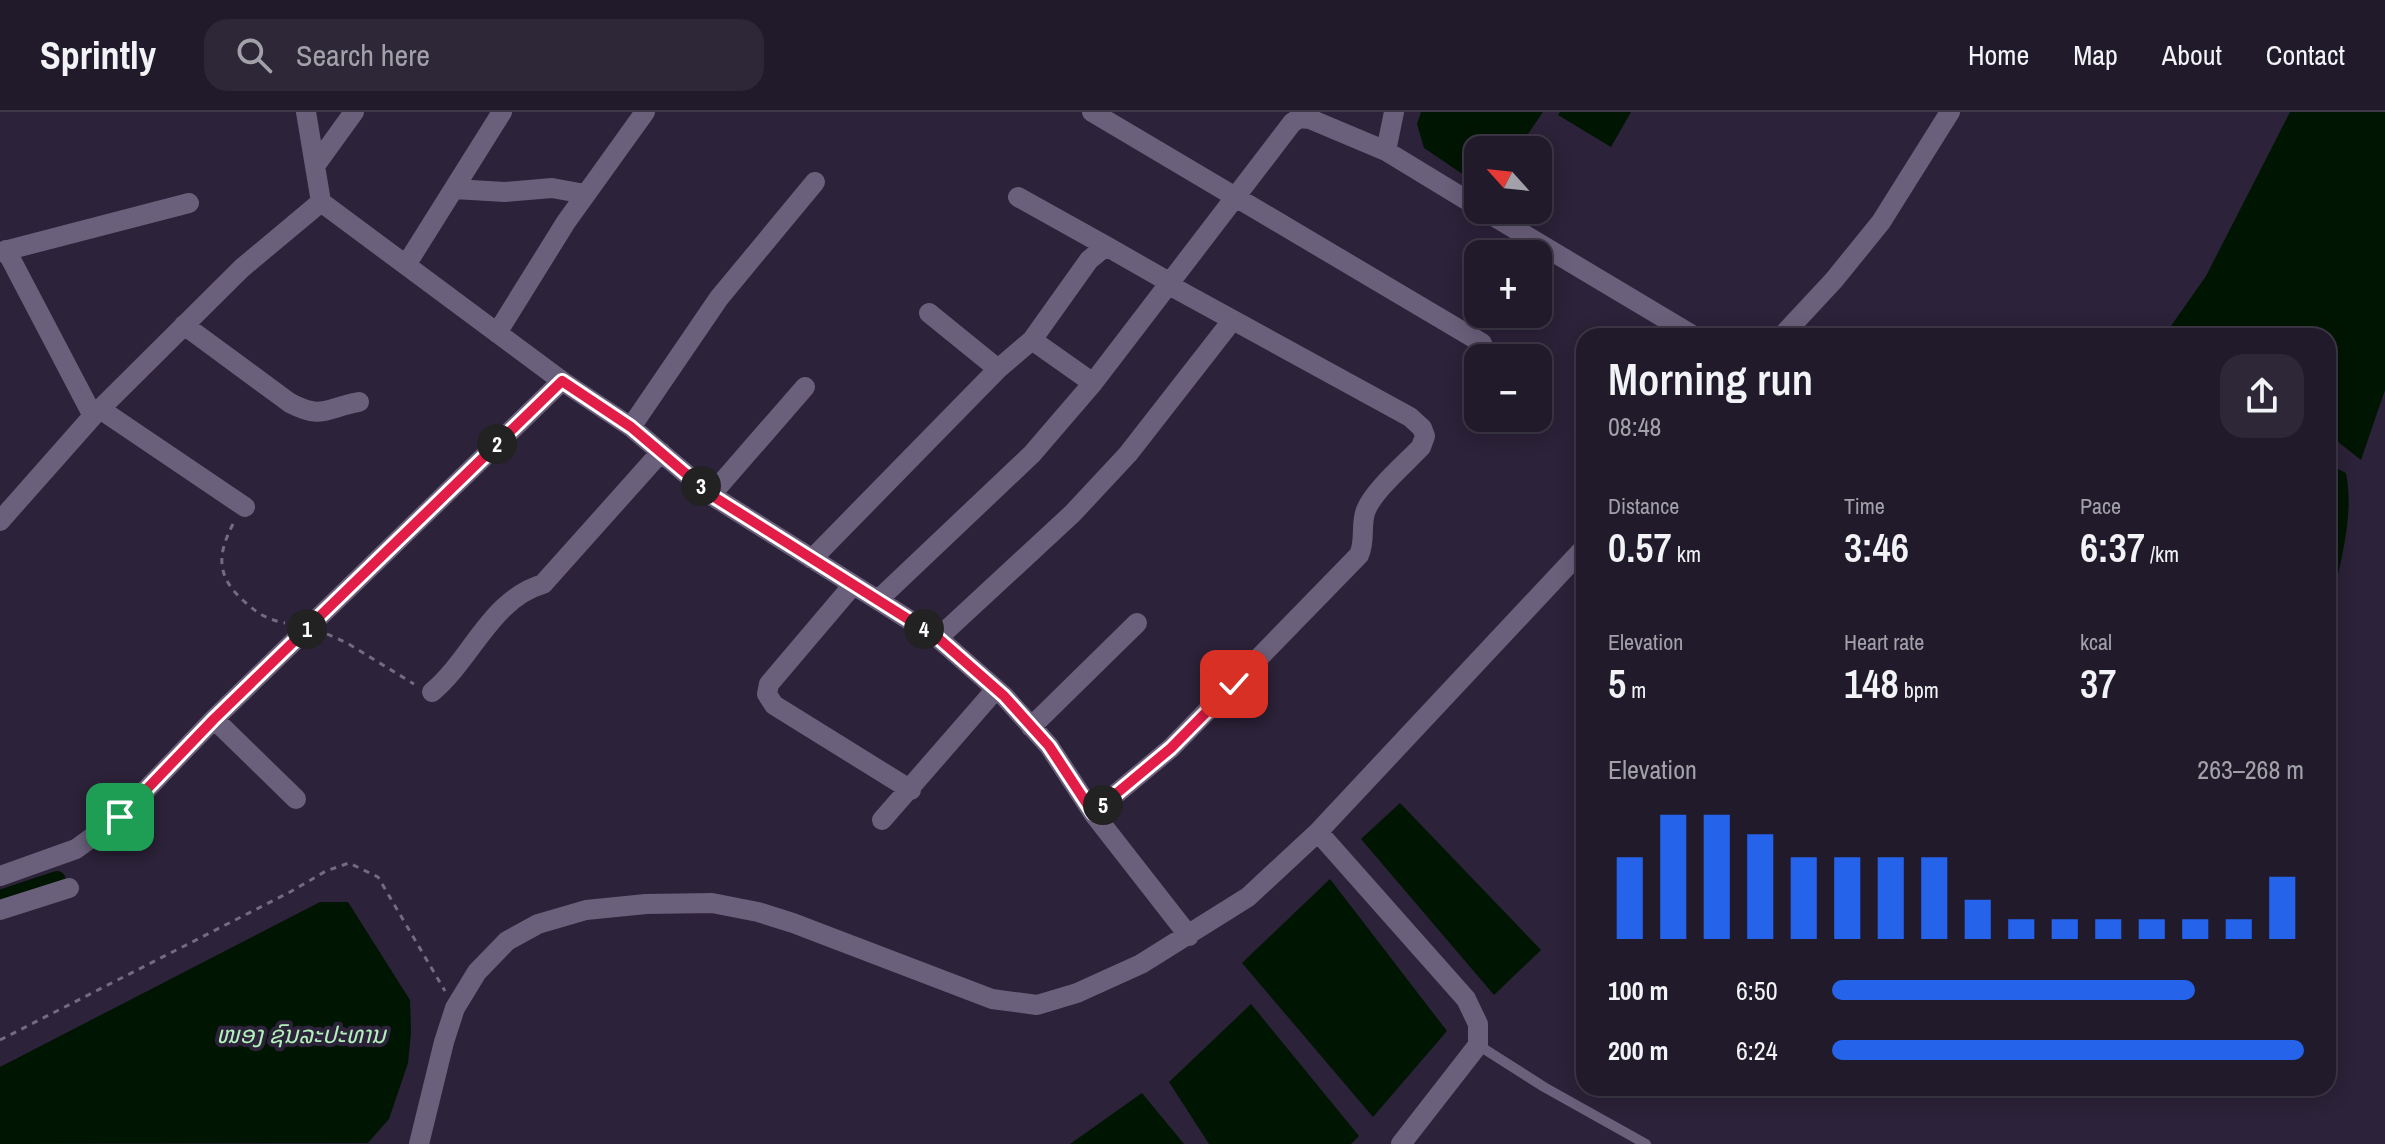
<!DOCTYPE html>
<meta charset="utf-8">
<style>
body{margin:0;font-family:"Archivo Narrow","Noto Sans Lao",sans-serif;background:#2d2737;color:#f1f3f6;height:100vh;display:flex;flex-direction:column;font-size:30px;white-space:nowrap}
*{box-sizing:border-box;margin:0}
p{font-size:26px;color:#a2a1a9}
.icon{flex:none;width:44px;height:44px;fill:none;stroke:currentColor;stroke-width:2;stroke-linecap:round;stroke-linejoin:round}
.map{position:relative;flex:1;overflow:hidden}
.panel{position:absolute;left:1576px;top:216px;width:760px;height:768px;display:flex;flex-direction:column;background:#211a2b;border-radius:24px;box-shadow:0 4px 20px #0003,0 0 0 2px #3e3847}
.panel>*{flex:none}
.needle{width:52px;rotate:297deg}
.controls{position:absolute;left:1464px;top:24px;display:grid;gap:16px}
.controls a{display:grid;place-items:center;width:88px;height:88px;border-radius:16px;background:#211a2b;box-shadow:0 4px 20px #0003,0 0 0 2px #3e3847;font-size:40px}
.pin{position:absolute;display:grid;place-items:center;width:68px;height:68px;color:#fff;margin:-34px;border-radius:16px;box-shadow:0 4px 12px #0006}
.km{position:absolute;width:40px;height:40px;margin:-20px;border-radius:50%;background:#222;color:#fff;font-size:22px;line-height:40px;text-align:center}
.round{display:grid;place-items:center;flex:none;width:84px;height:84px;border-radius:24px;background:#2d2737}
.summary{display:flex;align-items:center;justify-content:space-between;height:136px;padding:0 32px}
h1{font-size:44px;font-weight:600;line-height:60px}
.stats{display:grid;grid-template-columns:repeat(3,1fr);gap:12px;height:136px;padding:8px 32px}
.stats div{display:grid;align-content:center}
.stats b{font-size:40px;font-weight:600}
.stats small{font-size:22px;font-weight:400}
.stats p{font-size:22px}
.chart{height:224px;padding:16px 32px}
.chart p{display:flex;justify-content:space-between}
.chart svg{width:100%;height:144px;margin-top:8px;stroke:#2563eb;stroke-width:6}
ul{padding:0 32px;list-style:none;font-size:26px}
li{display:grid;grid-template-columns:128px 96px 1fr;align-items:center;height:60px}
li i{height:20px;border-radius:10px;background:#2563eb}
header{display:flex;align-items:center;gap:48px;box-sizing:border-box;height:112px;padding:0 40px;background:#211a2b;border-bottom:2px solid #3e3847}
header strong{font-size:38px}
nav{display:flex;gap:44px;margin-inline-start:auto;font-size:28px}
.search{width:560px;height:72px;background:#2d2737;display:flex;align-items:center;gap:20px;box-sizing:border-box;padding:0 28px;border-radius:24px;color:#a2a1a9;font-size:30px}
.map>svg:first-child{display:block}
.water{fill:#001602}
.lines{fill:none;stroke-linecap:round;stroke-linejoin:round}
.canal{stroke:#001602;stroke-width:18}
.path{stroke:#746b80;stroke-width:3;stroke-dasharray:6 6;stroke-linecap:butt}
.lane{stroke:#6b607b;stroke-width:10}
.street{stroke:#6b607b;stroke-width:20}
.route-casing{stroke:#fff;stroke-width:16}
.route{stroke:#e11d48;stroke-width:10}
.labels{text-anchor:middle;stroke-width:8;stroke-linejoin:round;paint-order:stroke}
.water-label{font-size:24px;font-style:italic;fill:#b2f2ba;stroke:#2c2239}
</style>
<header>
<strong>Sprintly</strong>
<div class="search"><svg class="icon" aria-label="search" viewBox="0 0 24 24"><circle cx="10" cy="10" r="6"/><path d="M15 15l6 6"/></svg>Search here</div>
<nav><a>Home</a><a>Map</a><a>About</a><a>Contact</a></nav>
</header>
<div class="map">
<svg width="2385" height="1032" viewBox="0 0 2385 1032">
<rect width="100%" height="100%" fill="#2c2239"/>
<!-- water -->
<path class="water" d="M1421 0H1543L1517 38H1478V64L1464 63 1424 36 1417 12Z
M1560 0H1631L1611 35 1558 3Z
M2290 0H2385V278L2361 348 2328 322V224H2173L2171 214 2206 164Z
M2328 352 2346 361C2354 402 2342 442 2334 482L2328 488Z
M1400 691 1541 838 1494 883 1361 727Z
M1330 767 1447 919 1373 1005 1242 851Z
M320 790H348L410 888 411 920 408 951 389 1007 368 1031 0 1032V955Z
M1251 892 1359 1024 1351 1032H1209L1169 970Z
M1142 981 1184 1032H1070Z"/>
<g class="lines">
<!-- canal -->
<path class="canal" d="M0 787 57 768"/>
<!-- path -->
<path class="path" d="M233 412C216 445 217 466 246 491 258 502 269 508 285 511
M327 522 347 531 414 572
M0 928 290 780 326 759 349 751 378 765 445 879"/>
<!-- lane -->
<path class="lane" d="M1478 933 1544 975 1646 1032"/>
<!-- street -->
<path class="street" d="M306 0 321 90 562 269 631 315 711 383 938 526 1004 584 1049 634 1093 701 1189 824
M1092 0 1482 231
M1386 39 1394 0
M315 54 354 0
M454 77 505 80 552 76 585 82
M1018 85 1106 134
M1483 98 1694 224
M6 138 93 304
M0 140 189 91
M406 153 502 0
M929 201 998 257
M184 213 290 291C323 308 325 296 359 290
M497 221 566 110 645 0
M1782 224 1834 168 1881 110 1950 0
M1032 228 1093 271
M100 297 245 395
M631 315 719 186 815 70
M711 383 805 275
M0 409 93 304 242 156 321 90
M812 447 998 257 1032 228 1089 148 1106 134 1169 170
M853 473 769 572 767 582 774 593 911 678
M878 488 1032 342 1093 271 1292 11 1299 6 1310 7 1386 39 1478 95
M938 526 1072 402 1128 342 1231 210
M432 580C471 548 491 487 543 472L661 340
M214 607 296 687
M1031 615 1137 511
M1093 701 1171 636 1359 443C1366 428 1360 413 1366 398 1374 378 1406 351 1421 335L1425 324 1422 316 1410 305 1169 173
M882 708 996 577
M1318 720 1466 887 1478 912V933L1401 1032
M0 764 76 737 120 705 214 607 562 269
M0 798 69 776
M419 1032 444 930 455 896 477 860 507 829 538 812 586 798 646 792 712 791 758 800 793 811 992 887 1037 893 1077 881 1141 852 1248 785 1318 720 1584 436"/>
</g>
<g class="lines">
<!-- route casing -->
<g class="route-casing">
<path id="route" d="M120 705 214 607 562 269 631 315 711 383 938 526 1004 584 1049 634 1093 701 1171 636 1234 572"/>
</g>
<!-- route -->
<use href="#route" class="route"/>
</g>
<g class="labels">
<!-- water labels -->
<g class="water-label">
<text x="301" y="931">ໜອງ ຊົນລະປະທານ</text>
</g>
</g>
</svg>
<div class="controls">
<a><svg class="needle" viewBox="-14 -14 28 28"><path d="M0-13l5 13h-10z" fill="#e53935"/><path d="M0 13l5-13h-10z" fill="#a2a1a9"/></svg></a>
<a>+</a>
<a>−</a>
</div>
<div class="pin" style="left:120px;top:705px;background:#1e9e55"><svg class="icon" aria-label="arrive" viewBox="0 0 24 24"><path d="M6 21V4h12l-3 4 3 4H6"/></svg></div>
<div class="pin" style="left:1234px;top:572px;background:#d93025"><svg class="icon" aria-label="check" viewBox="0 0 24 24"><path d="M5 12l5 5 9-10"/></svg></div>
<b class="km" style="left:307px;top:517px">1</b>
<b class="km" style="left:497px;top:332px">2</b>
<b class="km" style="left:701px;top:374px">3</b>
<b class="km" style="left:924px;top:517px">4</b>
<b class="km" style="left:1103px;top:693px">5</b>
<section class="panel">
<div class="summary"><div><h1>Morning run</h1><p>08:48</p></div><a class="round"><svg class="icon" aria-label="share" viewBox="0 0 24 24"><path d="M12 15V3M7 8l5-5 5 5M5 13v7h14v-7"/></svg></a></div>
<div class="stats">
<div><p>Distance</p><b>0.57<small> km</small></b></div>
<div><p>Time</p><b>3:46</b></div>
<div><p>Pace</p><b>6:37<small> /km</small></b></div>
</div>
<div class="stats">
<div><p>Elevation</p><b>5<small> m</small></b></div>
<div><p>Heart rate</p><b>148<small> bpm</small></b></div>
<div><p>kcal</p><b>37</b></div>
</div>
<div class="chart"><p><span>Elevation</span>263–268 m</p>
<svg viewBox="0 0 160 44" preserveAspectRatio="none"><path d="M5 44V19M15 44V6M25 44V6M35 44V12M45 44V19M55 44V19M65 44V19M75 44V19M85 44V32M95 44V38M105 44V38M115 44V38M125 44V38M135 44V38M145 44V38M155 44V25"/></svg>
</div>
<ul>
<li><b>100 m</b>6:50<i style="width:77%"></i></li>
<li><b>200 m</b>6:24<i style="width:100%"></i></li>
</ul>
</section>
</div>
